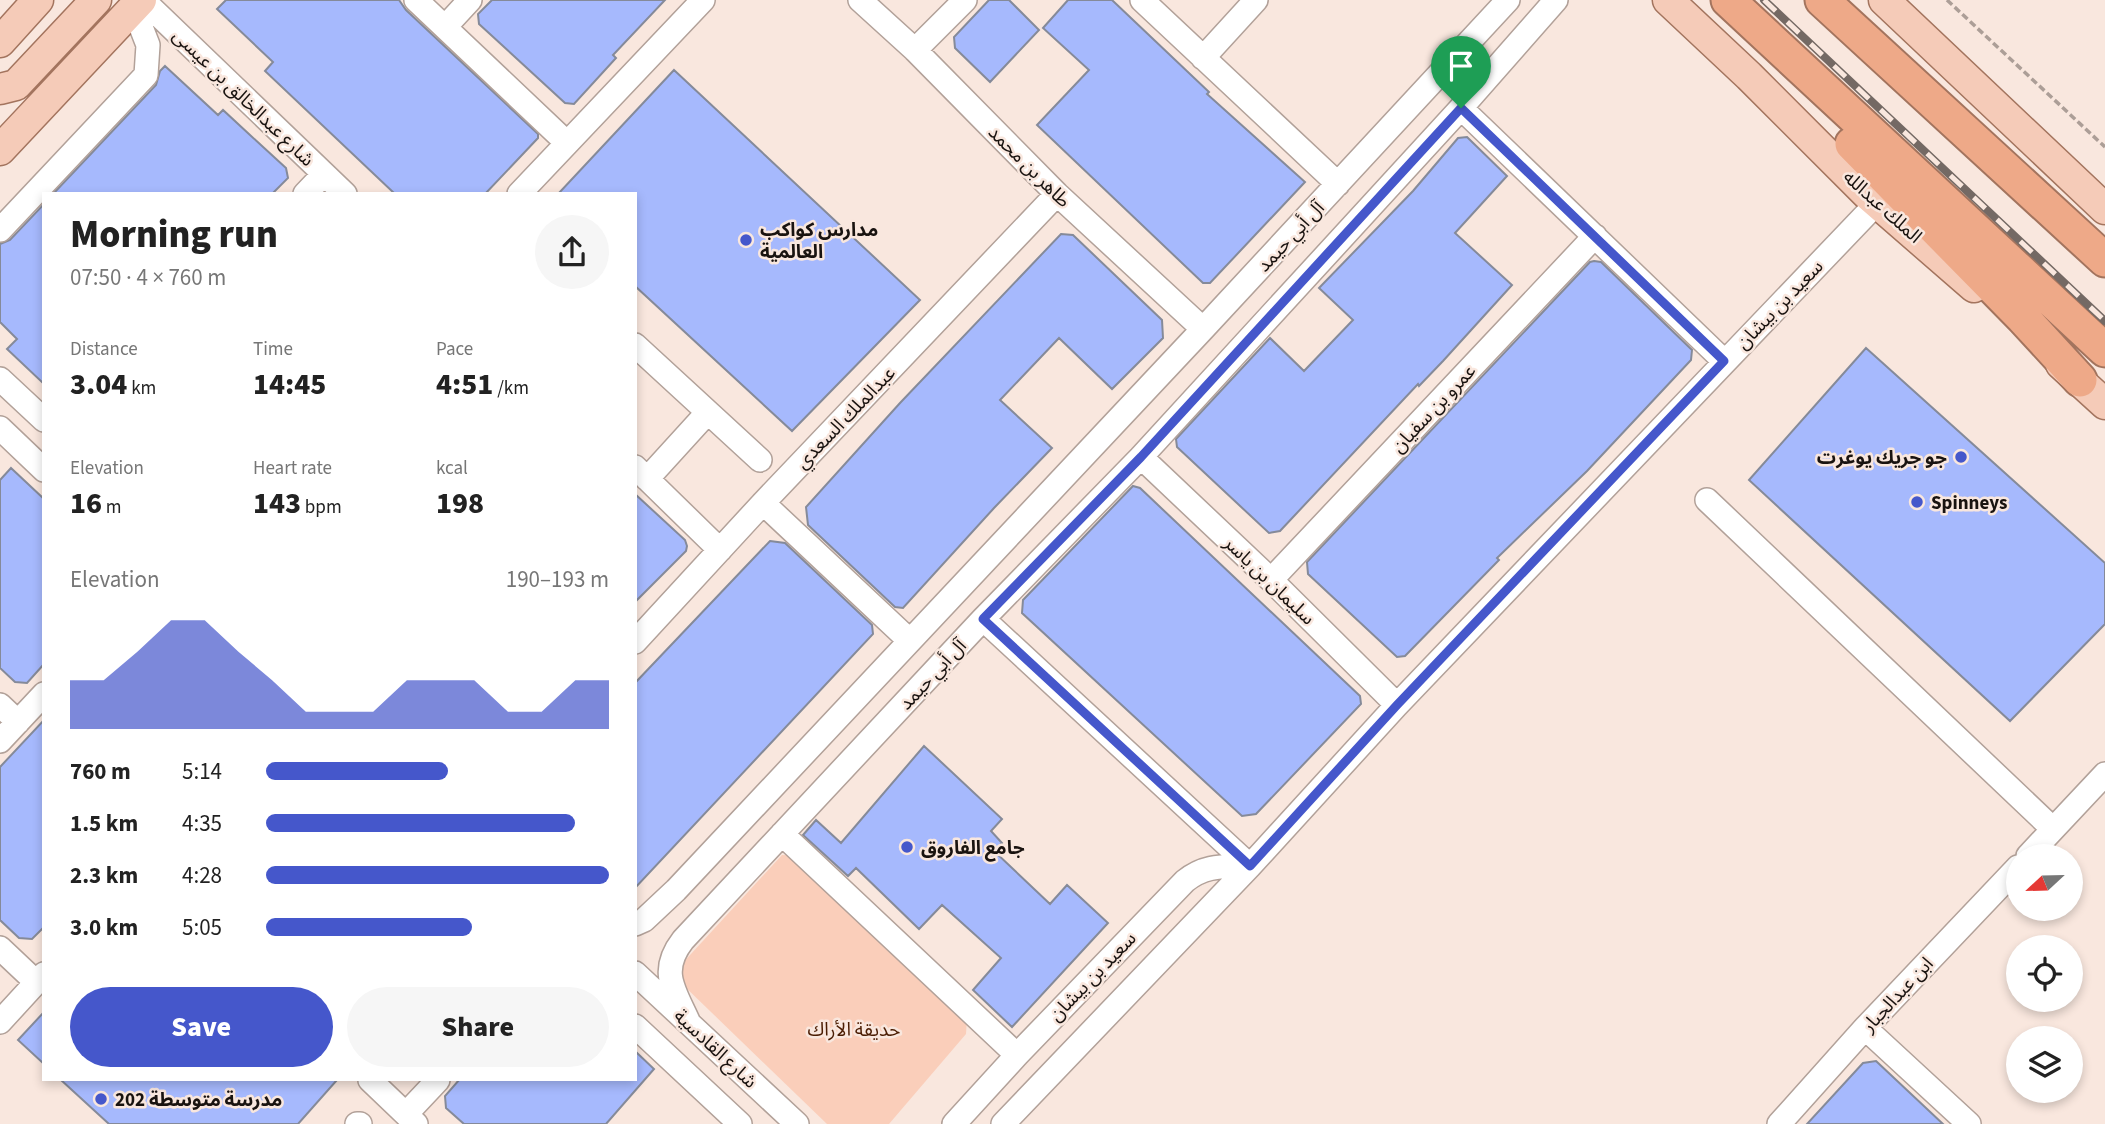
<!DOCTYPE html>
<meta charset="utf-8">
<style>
body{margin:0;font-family:"Source Sans 3","Noto Sans Arabic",sans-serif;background:#f6f6f6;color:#222;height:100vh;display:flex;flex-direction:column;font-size:26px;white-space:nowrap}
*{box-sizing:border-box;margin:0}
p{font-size:23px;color:#767676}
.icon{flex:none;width:38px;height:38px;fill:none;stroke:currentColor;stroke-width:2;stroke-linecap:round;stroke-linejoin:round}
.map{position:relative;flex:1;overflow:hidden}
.panel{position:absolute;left:42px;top:192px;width:595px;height:889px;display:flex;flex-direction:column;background:#fff;border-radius:0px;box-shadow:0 4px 10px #0003}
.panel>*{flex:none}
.needle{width:46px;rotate:248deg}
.fabs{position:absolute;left:2006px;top:844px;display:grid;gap:14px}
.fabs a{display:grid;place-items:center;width:77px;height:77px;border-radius:50%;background:#fff;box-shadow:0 4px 10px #0003;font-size:35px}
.pin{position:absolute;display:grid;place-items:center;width:60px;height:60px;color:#fff;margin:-72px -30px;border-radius:50% 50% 50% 0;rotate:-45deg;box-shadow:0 0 7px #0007}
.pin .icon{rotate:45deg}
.round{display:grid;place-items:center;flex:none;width:74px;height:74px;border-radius:37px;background:#f6f6f6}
.overview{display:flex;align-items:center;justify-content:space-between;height:119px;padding:0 28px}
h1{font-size:38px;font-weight:800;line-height:52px}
.stats{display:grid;grid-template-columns:repeat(3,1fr);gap:10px;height:119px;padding:7px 28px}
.stats div{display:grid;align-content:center}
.stats b{font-size:30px;font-weight:800}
.stats small{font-size:19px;font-weight:400}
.stats p{font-size:19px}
.chart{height:196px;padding:14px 28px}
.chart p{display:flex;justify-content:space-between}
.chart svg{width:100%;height:126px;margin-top:7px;fill:#4557cb;opacity:.7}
.cta{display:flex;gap:14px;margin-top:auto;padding:14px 28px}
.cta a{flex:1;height:80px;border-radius:42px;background:#4557cb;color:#fff;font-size:28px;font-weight:800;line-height:80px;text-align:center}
.cta a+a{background:#f6f6f6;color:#222}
ul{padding:0 28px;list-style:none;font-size:23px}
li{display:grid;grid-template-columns:112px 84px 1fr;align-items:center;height:52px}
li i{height:18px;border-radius:9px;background:#4557cb}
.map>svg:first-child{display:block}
.green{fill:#faceba}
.building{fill:#a6b9fd;stroke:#858a99;stroke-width:2}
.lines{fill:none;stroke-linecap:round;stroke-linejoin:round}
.minor-casing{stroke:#b2a199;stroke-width:26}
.major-casing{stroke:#a3745e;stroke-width:33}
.highway-casing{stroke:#a3745e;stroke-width:37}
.path{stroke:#ac9e97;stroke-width:3.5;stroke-dasharray:7 3.5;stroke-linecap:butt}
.minor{stroke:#fff;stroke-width:23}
.major{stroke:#f5cbb8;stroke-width:30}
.highway{stroke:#eea988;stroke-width:33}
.rail-casing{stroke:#746964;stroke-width:8}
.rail{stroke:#f9e7de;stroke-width:5;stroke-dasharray:16;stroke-linecap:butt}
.route-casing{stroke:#fff;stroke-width:14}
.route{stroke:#4557cb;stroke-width:9}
.poi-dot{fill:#4557cb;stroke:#f9e7de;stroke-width:2.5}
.labels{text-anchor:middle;stroke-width:5;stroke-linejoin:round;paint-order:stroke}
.street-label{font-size:19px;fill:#191310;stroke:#f9e7de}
.poi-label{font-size:19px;font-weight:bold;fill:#191310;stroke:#f9e7de;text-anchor:start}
.park-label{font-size:19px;fill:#4b1d03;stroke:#f9e7de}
</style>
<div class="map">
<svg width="2105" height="1124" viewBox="0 0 2105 1124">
<rect width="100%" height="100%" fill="#f9e7de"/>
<!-- green -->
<path class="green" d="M782 855 799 856 967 1018 966 1034 889 1124H827L681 983 679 967Z"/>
<!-- building -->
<path class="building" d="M226 0H399L406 10 538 134V138L485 194H395L265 71 273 62 217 9Z
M492 0H665L613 55 616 58 574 104 565 103 479 24 478 14Z
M989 0H1009L1039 30 990 82 955 48 954 37Z
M1068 0H1112L1209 92 1207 94 1305 182 1210 283H1203L1037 125 1089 70 1043 28Z
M165 66 218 115 223 110 250 135 286 168 288 178 272 194H53L156 85 160 71Z
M674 70 920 300 792 431 635 286V194H558Z
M1467 137 1507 176 1455 233 1512 285 1443 361 1419 386 1418 384 1280 531 1269 533 1177 447 1176 439 1270 338 1304 371 1353 320 1319 288 1413 191 1458 138Z
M44 204V384L7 349 17 339 0 322V244L10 240Z
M1061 234 1073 235 1162 320 1163 338 1112 389 1059 338 1000 400 1052 448 994 508 903 608 895 607 808 525 806 507 900 403Z
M1594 261 1601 262 1692 350 1691 360 1587 471 1497 558 1499 560 1405 656 1397 657 1308 574 1307 562 1590 262Z
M1866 348 2105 563V624L2010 721 1749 480Z
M11 468 44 499V664L27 683 15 682 0 668V480Z
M1133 486 1140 488 1360 696 1361 704 1256 814 1242 816 1022 613 1023 600Z
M635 494 685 540 687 546 686 551 635 602Z
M770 541 785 543 872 625 873 634 635 888V683Z
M44 720V927L32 939 19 938 0 920V767Z
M924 746 1002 819 991 831 1002 843 994 851 1050 904 1067 885 1108 923 1012 1027 973 990 1001 958 942 905 919 929 856 868 848 876 803 835 816 820 841 843Z
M44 1012V1064L18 1040Z
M635 1051 654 1069 606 1124H464L446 1108 445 1096 459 1080H635Z
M1876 1061 1943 1124H1807L1863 1063Z
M61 1080H337L298 1124H109Z"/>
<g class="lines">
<!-- minor casing -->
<g class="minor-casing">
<path id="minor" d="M143 0 345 194
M416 0 567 143
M860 0 915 50 1057 194 1203 329
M1142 0 1338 184
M445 27 470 0
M915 50 965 0
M1203 58 1256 0
M1461 108 1724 361
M305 194 324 174
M519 194 703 0
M0 230 146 75 148 45 134 9
M635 345 760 460
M0 379 44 420
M0 428 44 470
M1141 457 1271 580 1397 705
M635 467 720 550
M647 479 708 412
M1707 500 2053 829
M763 503 910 641
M1271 580 1595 236
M983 619 1250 866
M635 642 763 503 1057 194
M0 705 18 722
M0 741 44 694
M782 834 1017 1055
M2028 856 2105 774
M635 924 644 920 676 890 1203 329 1508 0
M0 948 36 982
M635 973 797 1124
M0 1022 44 974
M689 1023C675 991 658 972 683 940L983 619 1141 457 1461 108 1556 0
M635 1026 740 1124
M1865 1028 1969 1124
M370 1080 416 1124
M406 1114 438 1080
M357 1124H360
M954 1124 1017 1055 1185 881C1206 864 1224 867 1250 866
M1003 1124 1250 866 1397 705 1877 203
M1779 1124 1865 1028 2018 867"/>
</g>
<!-- major casing -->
<g class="major-casing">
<path id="major" d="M1668 0 1749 76 1867 194 1974 287
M1884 0 2105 209
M0 42 38 0
M0 89 16 85 96 0
M0 150 141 0
M2061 364 2105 404"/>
</g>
<!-- highway casing -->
<g class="highway-casing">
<path id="highway" d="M1728 0 2105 350
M1822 0 2105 260
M1852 144 2023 318 2080 380"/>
</g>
<!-- path -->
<path class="path" d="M1947 0 2105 147"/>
<!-- minor -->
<use href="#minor" class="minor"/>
<!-- major -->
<use href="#major" class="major"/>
<!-- highway -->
<use href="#highway" class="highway"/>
<!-- rail casing -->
<g class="rail-casing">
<path id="rail" d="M1764 0 2105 321"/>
</g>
<!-- rail -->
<use href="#rail" class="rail"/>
</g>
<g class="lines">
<!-- route casing -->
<g class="route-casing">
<path id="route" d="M1461 108 1724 361 1397 705 1250 866 983 619 1141 457Z"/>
</g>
<!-- route -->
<use href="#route" class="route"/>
</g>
<!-- markers -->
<g class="poi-dot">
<circle cx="746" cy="240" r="7"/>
<circle cx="1961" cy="457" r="7"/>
<circle cx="1917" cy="502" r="7"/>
<circle cx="907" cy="847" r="7"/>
<circle cx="101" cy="1099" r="7"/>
</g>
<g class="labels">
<!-- street labels -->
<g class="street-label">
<text transform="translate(244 97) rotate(44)" y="7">شارع عبدالخالق بن عيسى</text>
<text transform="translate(1030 166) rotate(45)" y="7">طاهر بن محمد</text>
<text transform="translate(1883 206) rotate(42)" y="7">الملك عبدالله</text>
<text transform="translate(1290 236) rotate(-47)" y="7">آل أبي حيمد</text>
<text transform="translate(1779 304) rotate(-46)" y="7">سعيد بن بيشان</text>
<text transform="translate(1433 408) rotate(-47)" y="7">عمرو بن سفيان</text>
<text transform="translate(845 417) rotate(-46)" y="7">عبدالملك السعدي</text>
<text transform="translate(1270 580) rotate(44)" y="7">سليمان بن ياسر</text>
<text transform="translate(932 674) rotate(-47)" y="7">آل أبي حيمد</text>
<text transform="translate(1092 976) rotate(-46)" y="7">سعيد بن بيشان</text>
<text transform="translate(1897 994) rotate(-47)" y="7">ابن عبدالجبار</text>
<text transform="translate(716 1048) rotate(43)" y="7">شارع القادسية</text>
</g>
<!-- poi labels -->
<g class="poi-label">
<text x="760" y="236">مدارس كواكب<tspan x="760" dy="22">العالمية</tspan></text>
<text x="1947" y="464" text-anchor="end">جو جريك يوغرت</text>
<text x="1931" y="509">Spinneys</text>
<text x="921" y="854">جامع الفاروق</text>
<text x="115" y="1106">مدرسة متوسطة 202</text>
</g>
<!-- park labels -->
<g class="park-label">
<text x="854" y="1036">حديقة الأراك</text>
</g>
</g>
</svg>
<div class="fabs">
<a><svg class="needle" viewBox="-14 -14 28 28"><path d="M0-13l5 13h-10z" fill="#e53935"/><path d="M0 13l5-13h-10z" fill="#767676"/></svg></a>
<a><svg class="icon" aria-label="locate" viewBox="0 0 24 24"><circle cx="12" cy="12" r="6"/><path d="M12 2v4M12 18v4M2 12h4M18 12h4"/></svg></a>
<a><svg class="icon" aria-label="layers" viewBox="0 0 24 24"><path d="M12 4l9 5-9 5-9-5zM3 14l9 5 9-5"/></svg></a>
</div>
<div class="pin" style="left:1461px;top:108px;background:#1e9e55"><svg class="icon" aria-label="arrive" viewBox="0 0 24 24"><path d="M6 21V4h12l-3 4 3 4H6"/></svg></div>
<section class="panel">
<div class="overview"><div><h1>Morning run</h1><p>07:50 · 4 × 760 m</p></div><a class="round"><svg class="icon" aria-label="share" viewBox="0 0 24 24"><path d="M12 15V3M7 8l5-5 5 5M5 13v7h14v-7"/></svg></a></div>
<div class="stats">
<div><p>Distance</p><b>3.04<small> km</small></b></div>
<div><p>Time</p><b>14:45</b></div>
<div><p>Pace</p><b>4:51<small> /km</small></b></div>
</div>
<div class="stats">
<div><p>Elevation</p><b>16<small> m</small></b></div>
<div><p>Heart rate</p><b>143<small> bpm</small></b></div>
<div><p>kcal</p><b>198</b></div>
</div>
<div class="chart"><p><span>Elevation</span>190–193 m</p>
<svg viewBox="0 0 160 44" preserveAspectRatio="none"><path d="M0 44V27L10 27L20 17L30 6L40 6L50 17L60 27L70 38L80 38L90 38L100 27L110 27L120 27L130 38L140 38L150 27L160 27V44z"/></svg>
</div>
<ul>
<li><b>760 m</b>5:14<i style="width:53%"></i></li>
<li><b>1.5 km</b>4:35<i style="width:90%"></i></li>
<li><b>2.3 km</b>4:28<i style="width:100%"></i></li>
<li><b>3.0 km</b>5:05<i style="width:60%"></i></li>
</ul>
<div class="cta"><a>Save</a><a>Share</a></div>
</section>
</div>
